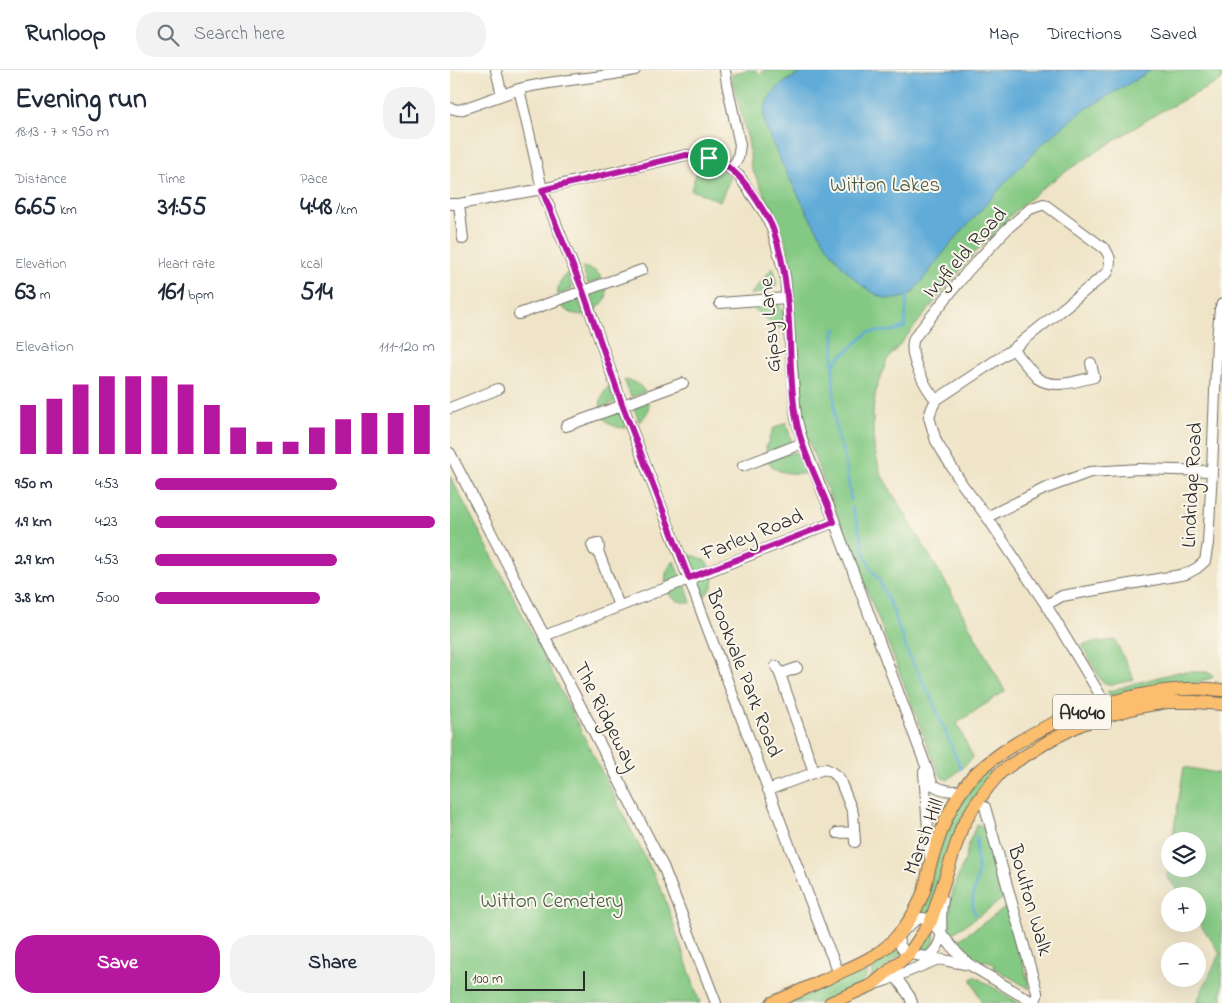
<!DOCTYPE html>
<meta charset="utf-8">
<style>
body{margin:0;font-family:"Indie Flower",sans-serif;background:#f2f2f3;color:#1f2937;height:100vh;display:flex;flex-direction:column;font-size:19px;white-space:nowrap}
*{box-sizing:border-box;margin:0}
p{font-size:16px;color:#747a83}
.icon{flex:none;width:28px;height:28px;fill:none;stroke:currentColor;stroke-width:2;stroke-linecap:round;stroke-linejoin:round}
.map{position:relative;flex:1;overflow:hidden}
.side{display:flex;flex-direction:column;background:#fff;width:450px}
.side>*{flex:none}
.buttons{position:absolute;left:711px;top:762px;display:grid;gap:10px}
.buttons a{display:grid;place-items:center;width:45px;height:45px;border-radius:50%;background:#fff;box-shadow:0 5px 20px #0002;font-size:25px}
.scale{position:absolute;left:15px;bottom:12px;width:120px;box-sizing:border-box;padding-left:5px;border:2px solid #2b2b2b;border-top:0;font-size:14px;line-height:18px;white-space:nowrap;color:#2b2b2b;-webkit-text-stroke:4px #fbf7ec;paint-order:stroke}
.pin{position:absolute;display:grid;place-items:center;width:42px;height:42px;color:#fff;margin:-21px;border:2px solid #fff;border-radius:50%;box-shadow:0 1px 5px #0007}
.round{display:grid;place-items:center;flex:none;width:52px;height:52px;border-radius:20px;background:#f2f2f3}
.summary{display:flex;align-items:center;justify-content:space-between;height:85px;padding:0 15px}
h1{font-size:28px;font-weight:700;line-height:38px}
.stats{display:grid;grid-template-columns:repeat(3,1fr);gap:8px;height:85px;padding:5px 15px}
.stats div{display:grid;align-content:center}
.stats b{font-size:25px;font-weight:700}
.stats small{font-size:14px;font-weight:400}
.stats p{font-size:14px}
.chart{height:140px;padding:10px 15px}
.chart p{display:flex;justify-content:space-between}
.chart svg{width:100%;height:90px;margin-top:5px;stroke:#b5179e;stroke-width:6}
.action{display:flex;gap:10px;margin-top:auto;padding:10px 15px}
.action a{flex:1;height:58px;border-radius:20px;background:#b5179e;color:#fff;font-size:20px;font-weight:700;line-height:58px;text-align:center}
.action a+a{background:#f2f2f3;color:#1f2937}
ul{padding:0 15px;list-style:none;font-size:16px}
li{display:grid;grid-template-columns:80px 60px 1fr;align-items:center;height:38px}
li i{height:12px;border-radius:6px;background:#b5179e}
header{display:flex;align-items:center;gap:30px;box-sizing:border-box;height:70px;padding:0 25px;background:#fff;border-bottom:1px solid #e0e1e3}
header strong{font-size:24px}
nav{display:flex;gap:28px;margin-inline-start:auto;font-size:18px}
.search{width:350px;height:45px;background:#f2f2f3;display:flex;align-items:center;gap:12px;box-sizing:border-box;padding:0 18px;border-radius:20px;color:#747a83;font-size:19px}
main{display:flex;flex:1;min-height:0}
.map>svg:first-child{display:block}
.green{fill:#84c983;stroke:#587a57}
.water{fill:#60abd8;stroke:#466b82}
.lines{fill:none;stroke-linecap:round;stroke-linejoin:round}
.stream{stroke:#60abd8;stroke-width:2.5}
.minor-casing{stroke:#706c62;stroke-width:12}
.major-casing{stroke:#706c62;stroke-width:14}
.minor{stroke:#fff;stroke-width:10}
.major{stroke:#fbbd6e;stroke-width:12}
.route-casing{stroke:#fff;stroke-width:10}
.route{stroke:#b5179e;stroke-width:6}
.labels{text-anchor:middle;stroke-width:4;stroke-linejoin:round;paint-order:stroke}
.shield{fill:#fbf7ec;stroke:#696865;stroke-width:1}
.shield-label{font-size:20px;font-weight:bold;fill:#2b2b2b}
.park-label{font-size:21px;fill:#465a45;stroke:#fbf7ec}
.street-label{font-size:21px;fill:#2b2b2b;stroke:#fbf7ec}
</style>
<header>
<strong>Runloop</strong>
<div class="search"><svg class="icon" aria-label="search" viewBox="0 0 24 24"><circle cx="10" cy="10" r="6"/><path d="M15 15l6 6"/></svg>Search here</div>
<nav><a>Map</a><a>Directions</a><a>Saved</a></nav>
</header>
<main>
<section class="side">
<div class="summary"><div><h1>Evening run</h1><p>18:13 · 7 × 950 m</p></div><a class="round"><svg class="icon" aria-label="share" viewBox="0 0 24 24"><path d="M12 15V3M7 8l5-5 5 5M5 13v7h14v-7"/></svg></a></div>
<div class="stats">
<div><p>Distance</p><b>6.65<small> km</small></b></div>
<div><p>Time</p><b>31:55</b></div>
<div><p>Pace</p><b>4:48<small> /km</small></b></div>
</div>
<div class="stats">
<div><p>Elevation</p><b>63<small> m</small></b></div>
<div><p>Heart rate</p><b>161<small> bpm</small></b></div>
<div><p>kcal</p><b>514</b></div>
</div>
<div class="chart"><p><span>Elevation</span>111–120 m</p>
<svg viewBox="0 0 160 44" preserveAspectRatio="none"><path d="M5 44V20M15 44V17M25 44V10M35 44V6M45 44V6M55 44V6M65 44V10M75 44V20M85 44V31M95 44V38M105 44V38M115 44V31M125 44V27M135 44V24M145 44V24M155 44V20"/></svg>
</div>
<ul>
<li><b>950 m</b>4:53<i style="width:65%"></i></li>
<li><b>1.9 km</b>4:23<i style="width:100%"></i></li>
<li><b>2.9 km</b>4:53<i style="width:65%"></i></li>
<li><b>3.8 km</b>5:00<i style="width:59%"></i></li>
</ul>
<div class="action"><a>Save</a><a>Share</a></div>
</section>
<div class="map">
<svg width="772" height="933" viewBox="0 0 772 933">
<rect width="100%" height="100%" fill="#fbf7ec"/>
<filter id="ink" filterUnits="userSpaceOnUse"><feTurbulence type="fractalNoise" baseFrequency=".02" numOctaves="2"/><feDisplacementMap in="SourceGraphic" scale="10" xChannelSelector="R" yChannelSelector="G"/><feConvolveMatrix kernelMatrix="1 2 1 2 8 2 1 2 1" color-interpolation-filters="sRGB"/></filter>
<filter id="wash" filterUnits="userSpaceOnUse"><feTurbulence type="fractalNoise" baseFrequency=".0096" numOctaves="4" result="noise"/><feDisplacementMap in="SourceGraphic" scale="20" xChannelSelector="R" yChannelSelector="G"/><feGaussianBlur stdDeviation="1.12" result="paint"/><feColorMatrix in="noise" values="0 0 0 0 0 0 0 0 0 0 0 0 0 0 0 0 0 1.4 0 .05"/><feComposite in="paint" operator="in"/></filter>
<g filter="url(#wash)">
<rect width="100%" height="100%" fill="#efe4c7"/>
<!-- green -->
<path class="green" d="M295 0H306L310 4 314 0H772V10L708 43 621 98 595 116 571 136 555 151 524 184 437 290 426 319 423 341V360L424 377 427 390 431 404 497 515 555 621 507 653 523 688 498 710 492 708 479 680 465 642 366 391 354 358 352 345 342 218 339 189 336 173 324 144 301 97 300 85 298 70 281 5Z
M249 93 266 97 281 107 270 131 241 120Z
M132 197C142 199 147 200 152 209L138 214Z
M323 197C325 204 329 211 324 219L300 225Z
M117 203 122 219 108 225C107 216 110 210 117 203Z
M156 217C158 228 155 232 146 239L141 224 143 221Z
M128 228 134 245C124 245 115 242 109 233Z
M322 233 328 234 333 239 334 257 328 259 300 236Z
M174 310C185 312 189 313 195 322L181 327Z
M159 316 165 332 151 338C149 329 153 323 159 316Z
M198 330C200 341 197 345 189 352L184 337 186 334Z
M171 341 176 358C166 358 158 355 152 346Z
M336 352 342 373 317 384 316 377 323 359Z
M342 382 348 383 356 404C342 403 325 405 318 390Z
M0 406 58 516 213 823 250 933H0Z
M239 485C250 487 254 488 260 497L246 502Z
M224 491 230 507 216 513C214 503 218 498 224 491Z
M263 505C265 516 262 520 253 527L248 512 251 509Z
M236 516 241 533C231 533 222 530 217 521Z
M665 570 684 609 662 615 652 612 633 577 634 574Z
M728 602H757L763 605 762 608 737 615 664 627 660 625 657 622 686 613Z
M554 695 531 721 480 846 470 843C483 802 495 754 520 718 525 711 533 706 539 700L542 703Z
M734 697 772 704V933H746L770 883 748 851V826H731L717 806 720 786V799H748V771H722Z
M527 754 534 757 553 828 542 837 502 864 497 849 504 816 515 790 519 772Z
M555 838 559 840 580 919 544 898 545 895 536 890 533 892 510 877 507 871Z
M479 861 484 863C486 871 484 875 479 882H468Z
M445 877 449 882 450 886 420 910 426 891Z
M418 896 419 898 413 914 369 933H338Z
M524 906 526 907 569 933H532L522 911V909Z"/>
<!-- water -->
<path class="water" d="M357 0H702L631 42 591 75 564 103 502 172 463 222 457 226 448 229H437L427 225 411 215 392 196 377 176 360 148 329 88 316 58C307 26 332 12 357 0Z"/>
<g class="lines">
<!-- stream -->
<path class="stream" d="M383 296 384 262 387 258
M401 430 394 386 388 368 385 351 383 301 384 294 389 288 419 262 442 261 455 257 457 226
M402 437 411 466 414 482 421 498 429 510 442 538 459 586 479 623 511 699
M525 844C518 829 528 815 528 799 528 794 527 789 526 783 526 778 526 772 527 767"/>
</g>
</g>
<g filter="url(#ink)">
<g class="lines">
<!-- minor casing -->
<g class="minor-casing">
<path id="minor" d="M46 0 52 25
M185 0C147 9 107 9 69 19L92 119 133 221 172 334 239 509 375 870 389 903
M275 0 277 14 290 75 288 88 281 99
M0 38 8 40 13 39 69 19
M0 134H9L92 119 236 85 259 88 271 92 289 106 316 145 322 159 335 206 346 348 353 373 380 440 483 715C494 721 502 722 514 720
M9 134 13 169
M270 233 337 228
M69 244 192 200
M563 279 587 308C604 320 626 311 644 307L641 293
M486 330 563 279 658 202C661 191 661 188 655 179L594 134 580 139 558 158 517 202 464 268C457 285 475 317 486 330L482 338 479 347 486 371 512 414 537 447 596 535 655 633
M0 338 48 319
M116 356 233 313
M0 383 213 796 266 933
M293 396 353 373
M537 447 594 419 640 402 690 399 762 401
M148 481 149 477 148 473H147L143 474 142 475 144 480 148 481 169 536
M596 535 612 526 736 504 747 498 755 491 758 473 762 401 767 269 770 239 772 234
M94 566 384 452
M326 596 330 604 364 702
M330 604 347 598
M474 702 480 788
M318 720 371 700 376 699 380 701 389 708 403 743 405 772
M535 737 587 922V926L584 933
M387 763 404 762
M478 887C500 870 487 852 493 830
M520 895C506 892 491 890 477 887 470 885 460 886 454 881 450 877 449 872 447 867 454 861 463 849 472 848 476 848 478 850 481 851L508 884 520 895 584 933
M446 907 460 927 462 933
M425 914 437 910 486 890"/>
</g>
<!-- major casing -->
<g class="major-casing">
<path id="major" d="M322 933C344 924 365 914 387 904 408 894 432 885 447 866 459 853 468 837 474 821 477 811 478 801 481 792 486 776 491 760 498 745 504 732 513 718 522 707 532 697 543 689 554 681 612 642 702 612 772 620
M380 933 422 915 459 884 481 851 512 757 523 738 539 716 550 703 562 694 602 669 632 654 660 645 688 637 717 632H745L772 634"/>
</g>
<!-- minor -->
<use href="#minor" class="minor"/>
<!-- major -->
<use href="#major" class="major"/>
</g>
</g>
<g class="lines" filter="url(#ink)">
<!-- route casing -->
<g class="route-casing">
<path id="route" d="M236 85C273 89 286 98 306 129 312 139 319 148 323 159 339 204 339 252 341 299 342 315 343 332 346 348 352 384 372 417 384 452L239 508 172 334 133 221 92 120Z"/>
</g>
<!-- route -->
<use href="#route" class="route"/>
</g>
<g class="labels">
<!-- shield labels -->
<rect class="shield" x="603" y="624.5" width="58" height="35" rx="4"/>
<g class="shield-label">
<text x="632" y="649">A4040</text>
</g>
<!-- park labels -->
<g class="park-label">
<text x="435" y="121">Witton Lakes</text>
<text x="102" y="837">Witton Cemetery</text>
</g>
<!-- street labels -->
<g class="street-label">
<text transform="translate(514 182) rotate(-48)" y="7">Ivyfield Road</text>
<text transform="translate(319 255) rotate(-95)" y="7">Gipsy Lane</text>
<text transform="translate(741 415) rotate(-87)" y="7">Lindridge Road</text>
<text transform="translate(302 464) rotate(-22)" y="7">Farley Road</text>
<text transform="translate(295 603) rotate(69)" y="7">Brookvale Park Road</text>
<text transform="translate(157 646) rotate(63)" y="7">The Ridgeway</text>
<text transform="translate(473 766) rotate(-69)" y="7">Marsh Hill</text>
<text transform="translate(581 830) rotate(74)" y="7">Boulton Walk</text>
</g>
</g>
</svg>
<div class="buttons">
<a><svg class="icon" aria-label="layers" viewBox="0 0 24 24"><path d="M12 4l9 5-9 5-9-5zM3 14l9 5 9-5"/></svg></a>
<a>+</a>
<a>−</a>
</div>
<div class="scale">100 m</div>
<div class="pin" style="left:259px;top:88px;background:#1e9e55"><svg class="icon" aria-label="arrive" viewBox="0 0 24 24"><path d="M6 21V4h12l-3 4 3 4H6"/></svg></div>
</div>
</main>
